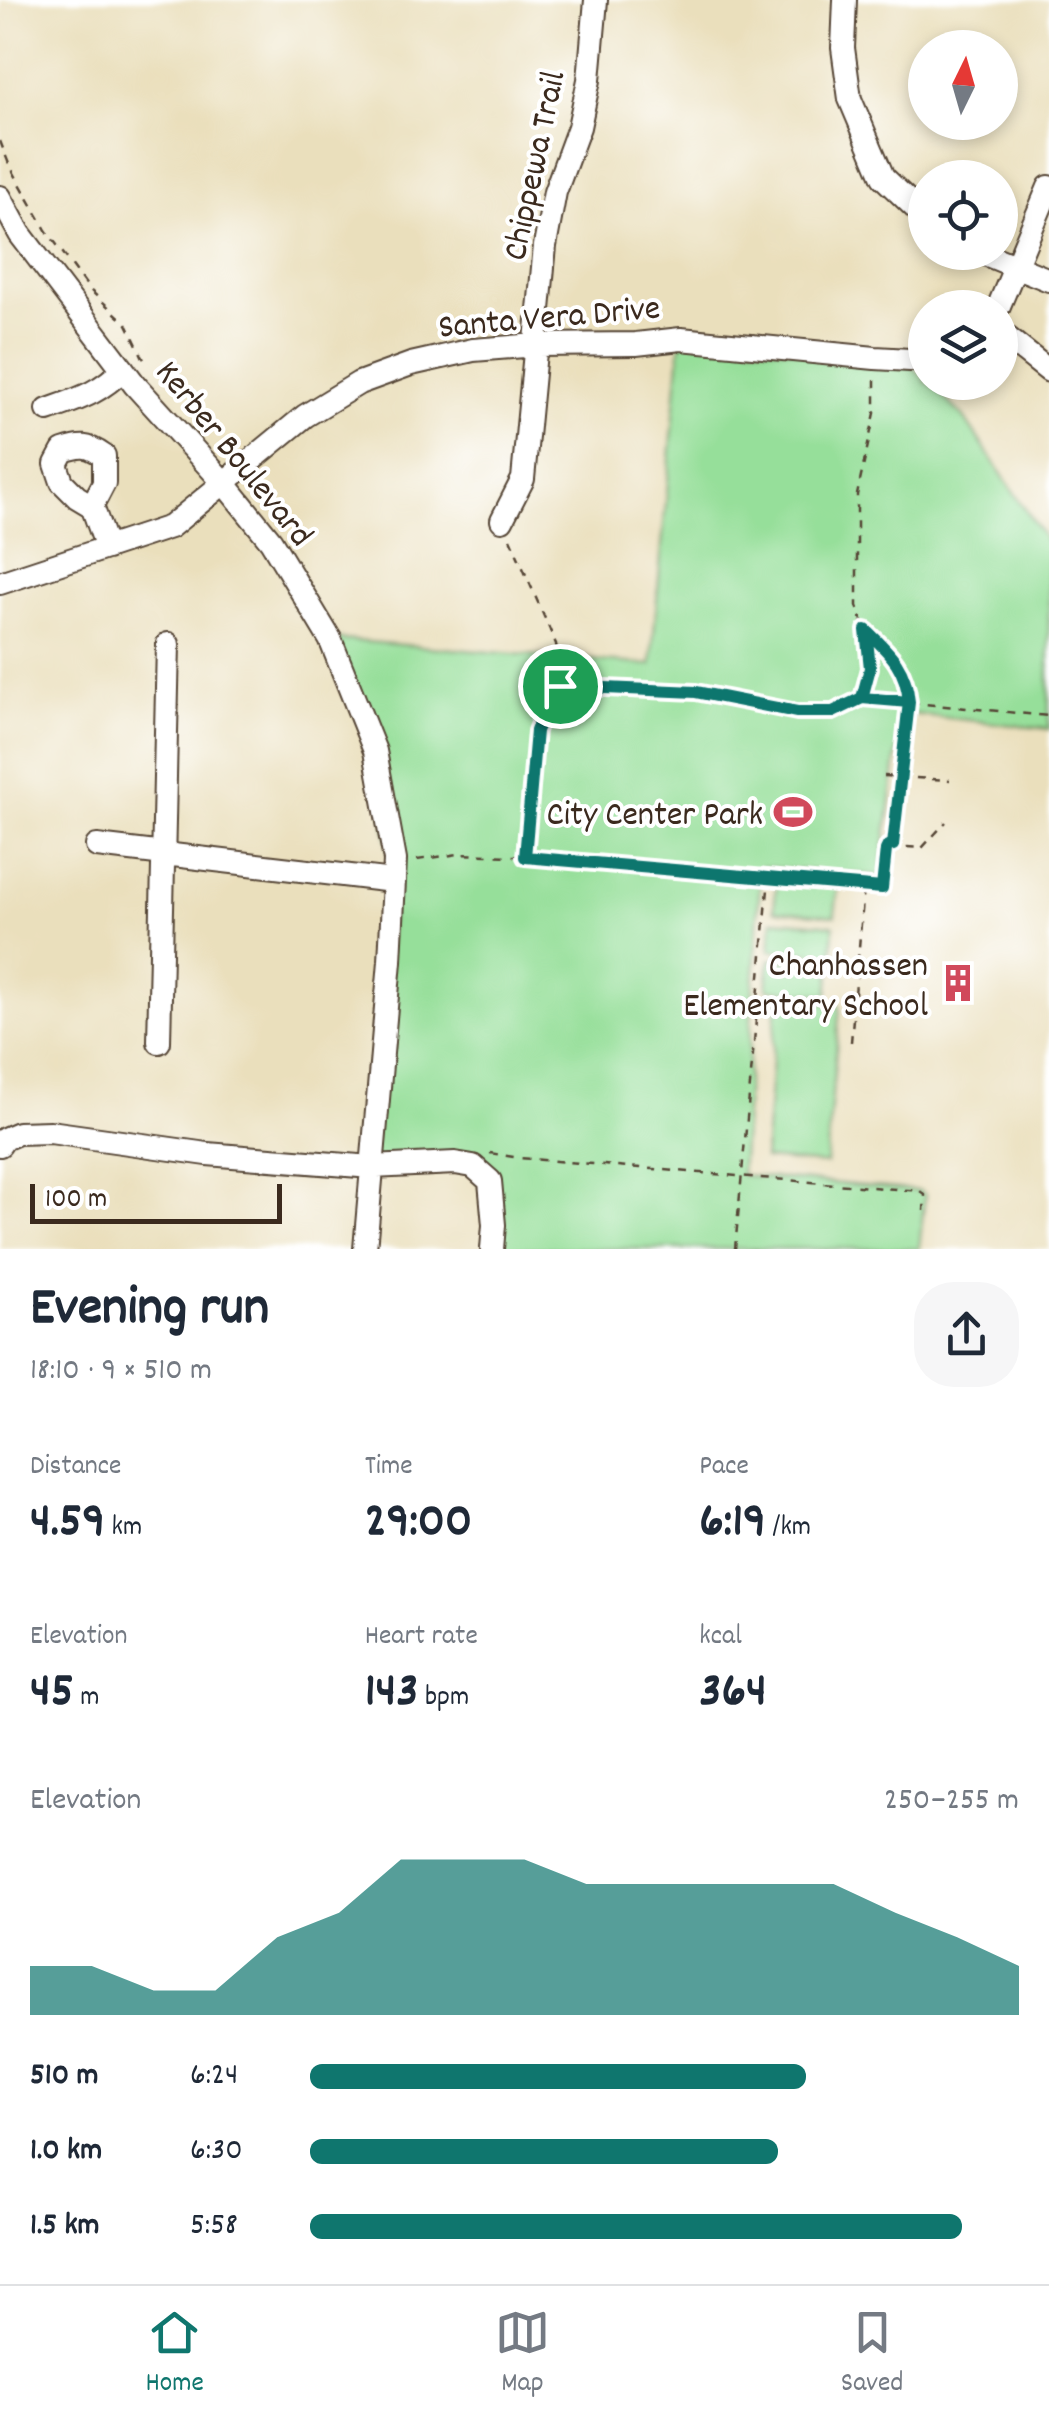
<!DOCTYPE html>
<meta charset="utf-8">
<style>
body{margin:0;font-family:Dekko,sans-serif;background:#f6f6f7;color:#1f2937;height:100vh;display:flex;flex-direction:column;font-size:38px;white-space:nowrap}
*{box-sizing:border-box;margin:0}
p{font-size:32px;color:#747a83}
.icon{flex:none;width:55px;height:55px;fill:none;stroke:currentColor;stroke-width:2;stroke-linecap:round;stroke-linejoin:round}
.map{position:relative;height:1249px;overflow:hidden}
.side{display:flex;flex-direction:column;background:#fff;flex:1}
.side>*{flex:none}
.needle{width:65px;rotate:5deg}
.fabs{position:absolute;left:908px;top:30px;display:grid;gap:20px}
.fabs a{display:grid;place-items:center;width:110px;height:110px;border-radius:50%;background:#fff;box-shadow:0 5px 15px #0003;font-size:50px}
.scale{position:absolute;left:30px;bottom:25px;width:252px;box-sizing:border-box;padding-left:10px;border:5px solid #3b2a1e;border-top:0;font-size:28px;line-height:35px;white-space:nowrap;color:#3b2a1e;-webkit-text-stroke:8px #fff;paint-order:stroke}
.pin{position:absolute;display:grid;place-items:center;width:85px;height:85px;color:#fff;margin:-42px;border:5px solid #fff;border-radius:50%;box-shadow:0 2px 10px #0007}
.round{display:grid;place-items:center;flex:none;width:105px;height:105px;border-radius:40px;background:#f6f6f7}
.headline{display:flex;align-items:center;justify-content:space-between;height:170px;padding:0 30px}
h1{font-size:55px;font-weight:700;line-height:75px}
.stats{display:grid;grid-template-columns:repeat(3,1fr);gap:15px;height:170px;padding:10px 30px}
.stats div{display:grid;align-content:center}
.stats b{font-size:50px;font-weight:700}
.stats small{font-size:28px;font-weight:400}
.stats p{font-size:28px}
.chart{height:280px;padding:20px 30px}
.chart p{display:flex;justify-content:space-between}
.chart svg{width:100%;height:180px;margin-top:10px;fill:#0f766e;opacity:.7}
ul{padding:0 30px;list-style:none;font-size:32px}
li{display:grid;grid-template-columns:160px 120px 1fr;align-items:center;height:75px}
li i{height:25px;border-radius:12px;background:#0f766e}
.dock{display:flex;justify-content:space-around;align-items:center;height:140px;border-top:2px solid #e0e1e3;background:#fff;font-size:28px;color:#747a83}
.dock a{display:grid;justify-items:center;gap:5px}
.dock .selected{color:#0f766e}
.map>svg:first-child{display:block}
.green{fill:#96df9a;stroke:#68845c;stroke-width:2.5}
.lines{fill:none;stroke-linecap:round;stroke-linejoin:round}
.minor-casing{stroke:#554536;stroke-width:26}
.path{stroke:#554536;stroke-width:2.5;stroke-dasharray:8 8;stroke-linecap:butt}
.minor{stroke:#fff;stroke-width:22}
.route-casing{stroke:#fff;stroke-width:20}
.route{stroke:#0f766e;stroke-width:12}
.labels{text-anchor:middle;stroke-width:8;stroke-linejoin:round;paint-order:stroke}
.street-label{font-size:35px;fill:#3b2a1e;stroke:#fff}
.poi-label{font-size:35px;fill:#3b2a1e;stroke:#fff;text-anchor:end}
</style>
<div class="map">
<svg width="1049" height="1249" viewBox="0 0 1049 1249">
<rect width="100%" height="100%" fill="#fff"/>
<filter id="ink" filterUnits="userSpaceOnUse"><feTurbulence type="fractalNoise" baseFrequency=".01" numOctaves="2"/><feDisplacementMap in="SourceGraphic" scale="20" xChannelSelector="R" yChannelSelector="G"/><feConvolveMatrix kernelMatrix="1 2 1 2 8 2 1 2 1" color-interpolation-filters="sRGB"/></filter>
<filter id="wash" filterUnits="userSpaceOnUse"><feTurbulence type="fractalNoise" baseFrequency=".0048" numOctaves="4" result="noise"/><feDisplacementMap in="SourceGraphic" scale="40" xChannelSelector="R" yChannelSelector="G"/><feGaussianBlur stdDeviation="2.25" result="paint"/><feColorMatrix in="noise" values="0 0 0 0 0 0 0 0 0 0 0 0 0 0 0 0 0 1.4 0 .05"/><feComposite in="paint" operator="in"/></filter>
<g filter="url(#wash)">
<rect width="100%" height="100%" fill="#eadfbc"/>
<!-- green -->
<path class="green" d="M681 339 906 360 925 379V382L929 383 963 416 1049 545V729L902 713 881 876 761 867 741 1175 920 1191 925 1195 919 1249H494V1225L473 1166 372 1167 393 881 375 751 330 639 651 665Z
M777 879 838 885 835 916 774 910Z
M773 920 834 925 832 955 770 950Z
M770 959 831 965 828 995 767 989Z
M777 1000 840 1005 826 1164 764 1159Z"/>
</g>
<g filter="url(#ink)">
<g class="lines">
<!-- minor casing -->
<g class="minor-casing">
<path id="minor" d="M845 0 843 48 850 99 883 177 925 217
M0 197 20 234 135 385 225 484 271 541 330 639 375 751 395 860 390 961 365 1249
M980 252 1049 280
M998 308 1049 187
M1000 332 1049 371
M48 410C78 399 100 393 123 369
M92 506 104 483V456C87 444 81 445 63 451L56 464 62 482 77 497 92 506 107 548
M502 520 523 479 545 246 555 192 579 127 589 80 596 0
M0 583 170 527 305 416 359 383 411 364 473 350 537 345 636 344 681 339 875 358 910 360 925 358
M97 846 393 881
M159 1042 168 644
M0 1145 4 1139 18 1133 50 1132 207 1154 372 1167 455 1163 473 1166 490 1181 494 1225 492 1249"/>
</g>
<!-- path -->
<path class="path" d="M0 141 9 164 46 230 90 290 127 324 147 366
M510 538 556 644 560 685
M868 632C891 655 906 668 909 702L893 844
M863 698 1049 716
M884 776 950 780
M525 857 536 731 550 695 561 687 696 692 797 712H833L861 698 870 668 867 635 857 606V495L875 413V380
M417 860 459 854 538 857 882 888 888 846 922 848 946 822
M851 1042 864 888
M490 1153 519 1158 920 1191 925 1195 924 1211
M735 1249 769 878"/>
<!-- minor -->
<use href="#minor" class="minor"/>
</g>
</g>
<g class="lines" filter="url(#ink)">
<!-- route casing -->
<g class="route-casing">
<path id="route" d="M560 686 696 692 797 712H833L862 698 909 702C906 667 890 653 866 630L870 668 862 698 909 702 893 845 888 846 886 850 882 888 525 857 536 731 550 695 560 686"/>
</g>
<!-- route -->
<use href="#route" class="route"/>
</g>
<!-- icons -->
<defs>
<g id="stadium-bare" transform="scale(3)"><path d="M0-5a6.5 5 0 1 0 0 10a6.5 5 0 1 0 0-10ZM-3.5-1.8h7v3.6h-7Z" fill="#d1495b" stroke="#fff" stroke-width="2.5" paint-order="stroke"/></g>
<g id="building-bare" transform="scale(3)"><path d="M-4-6H4V6H1V3H-1V6H-4ZM-2.5-4.3h1.7v1.8h-1.7ZM.8-4.3h1.7v1.8H.8ZM-2.5-1h1.7V.8h-1.7ZM.8-1h1.7V.8H.8Z" fill="#d1495b" stroke="#fff" stroke-width="2.5" paint-order="stroke"/></g>
</defs>
<g fill-rule="evenodd">
<use href="#stadium-bare" x="793" y="812"/>
<use href="#building-bare" x="958" y="983"/>
</g>
<g class="labels">
<!-- street labels -->
<g class="street-label">
<text transform="translate(532 165) rotate(-78)" y="12">Chippewa Trail</text>
<text transform="translate(549 315) rotate(-5)" y="12">Santa Vera Drive</text>
<text transform="translate(236 452) rotate(51)" y="12">Kerber Boulevard</text>
</g>
<!-- poi labels -->
<g class="poi-label">
<text x="763" y="824">City Center Park</text>
<text x="928" y="975">Chanhassen<tspan x="928" dy="40">Elementary School</tspan></text>
</g>
</g>
</svg>
<div class="fabs">
<a><svg class="needle" viewBox="-14 -14 28 28"><path d="M0-13l5 13h-10z" fill="#e53935"/><path d="M0 13l5-13h-10z" fill="#747a83"/></svg></a>
<a><svg class="icon" aria-label="locate" viewBox="0 0 24 24"><circle cx="12" cy="12" r="6"/><path d="M12 2v4M12 18v4M2 12h4M18 12h4"/></svg></a>
<a><svg class="icon" aria-label="layers" viewBox="0 0 24 24"><path d="M12 4l9 5-9 5-9-5zM3 14l9 5 9-5"/></svg></a>
</div>
<div class="scale">100 m</div>
<div class="pin" style="left:560px;top:686px;background:#1e9e55"><svg class="icon" aria-label="arrive" viewBox="0 0 24 24"><path d="M6 21V4h12l-3 4 3 4H6"/></svg></div>
</div>
<section class="side">
<div class="headline"><div><h1>Evening run</h1><p>18:10 · 9 × 510 m</p></div><a class="round"><svg class="icon" aria-label="share" viewBox="0 0 24 24"><path d="M12 15V3M7 8l5-5 5 5M5 13v7h14v-7"/></svg></a></div>
<div class="stats">
<div><p>Distance</p><b>4.59<small> km</small></b></div>
<div><p>Time</p><b>29:00</b></div>
<div><p>Pace</p><b>6:19<small> /km</small></b></div>
</div>
<div class="stats">
<div><p>Elevation</p><b>45<small> m</small></b></div>
<div><p>Heart rate</p><b>143<small> bpm</small></b></div>
<div><p>kcal</p><b>364</b></div>
</div>
<div class="chart"><p><span>Elevation</span>250–255 m</p>
<svg viewBox="0 0 160 44" preserveAspectRatio="none"><path d="M0 44V32L10 32L20 38L30 38L40 25L50 19L60 6L70 6L80 6L90 12L100 12L110 12L120 12L130 12L140 19L150 25L160 32V44z"/></svg>
</div>
<ul>
<li><b>510 m</b>6:24<i style="width:70%"></i></li>
<li><b>1.0 km</b>6:30<i style="width:66%"></i></li>
<li><b>1.5 km</b>5:58<i style="width:92%"></i></li>
</ul>
</section>
<nav class="dock">
<a class="selected"><svg class="icon" aria-label="home" viewBox="0 0 24 24"><path d="M3 11l9-7 9 7M6 9v11h12V9"/></svg>Home</a>
<a><svg class="icon" aria-label="map" viewBox="0 0 24 24"><path d="M3 6l6-2 6 2 6-2v14l-6 2-6-2-6 2zM9 4v14M15 6v14"/></svg>Map</a>
<a><svg class="icon" aria-label="saved" viewBox="0 0 24 24"><path d="M7 4h10v16l-5-4-5 4z"/></svg>Saved</a>
</nav>
